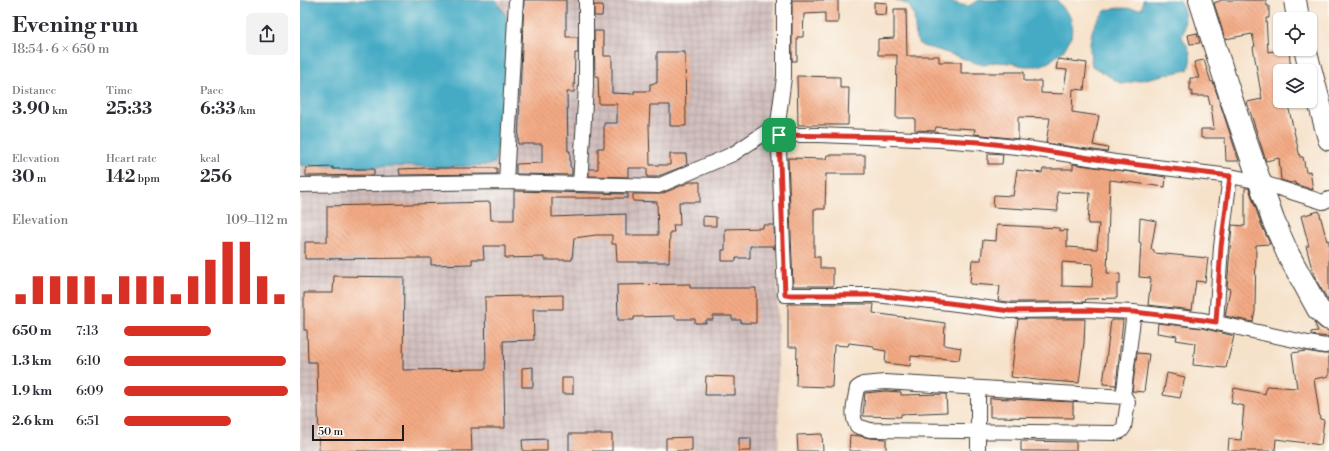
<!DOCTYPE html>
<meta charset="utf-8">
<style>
body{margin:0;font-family:"Libre Bodoni",serif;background:#f2f2f3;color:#2b2b33;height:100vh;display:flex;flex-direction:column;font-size:15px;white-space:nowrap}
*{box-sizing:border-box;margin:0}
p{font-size:13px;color:#7c7c81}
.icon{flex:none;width:22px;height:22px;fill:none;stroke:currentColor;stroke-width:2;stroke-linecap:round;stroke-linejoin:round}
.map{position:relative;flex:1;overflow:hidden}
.panel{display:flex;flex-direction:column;background:#fff;width:300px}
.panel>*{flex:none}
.controls{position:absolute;left:973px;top:12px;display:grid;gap:8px}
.controls a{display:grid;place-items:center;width:44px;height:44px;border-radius:6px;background:#fff;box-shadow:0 1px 3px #0004;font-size:20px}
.scale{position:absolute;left:12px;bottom:10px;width:92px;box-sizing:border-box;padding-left:4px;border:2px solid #1c1c1c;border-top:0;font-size:11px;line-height:14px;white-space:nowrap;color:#1c1c1c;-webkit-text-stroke:3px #fdfcf7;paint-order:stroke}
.pin{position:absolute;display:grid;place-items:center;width:34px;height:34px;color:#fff;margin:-17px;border-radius:8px;box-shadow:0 2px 6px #0006}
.round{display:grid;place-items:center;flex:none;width:42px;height:42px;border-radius:6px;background:#f2f2f3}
.head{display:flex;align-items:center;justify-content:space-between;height:68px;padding:0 12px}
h1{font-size:22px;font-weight:800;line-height:30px}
.figures{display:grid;grid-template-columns:repeat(3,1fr);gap:6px;height:68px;padding:4px 12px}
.figures div{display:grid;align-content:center}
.figures b{font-size:17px;font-weight:800}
.figures small{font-size:11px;font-weight:400}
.figures p{font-size:11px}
.chart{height:112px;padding:8px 12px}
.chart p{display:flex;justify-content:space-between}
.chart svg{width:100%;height:72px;margin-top:4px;stroke:#d93025;stroke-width:6}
ul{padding:0 12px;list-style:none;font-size:13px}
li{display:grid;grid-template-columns:64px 48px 1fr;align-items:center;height:30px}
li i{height:10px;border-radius:5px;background:#d93025}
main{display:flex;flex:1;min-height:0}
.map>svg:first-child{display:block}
.industrial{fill:url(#industrial-grid)}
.water{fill:#45abc5;stroke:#306470}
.building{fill:url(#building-back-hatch);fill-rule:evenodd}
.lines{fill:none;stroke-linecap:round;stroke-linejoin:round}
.street-casing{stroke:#3d3a36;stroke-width:16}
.primary-casing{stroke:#3d3a36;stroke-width:24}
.street{stroke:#fff;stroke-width:14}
.primary{stroke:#fff;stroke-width:22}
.route-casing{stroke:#fff;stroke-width:8}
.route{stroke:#d93025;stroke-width:5}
</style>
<main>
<section class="panel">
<div class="head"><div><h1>Evening run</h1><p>18:54 · 6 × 650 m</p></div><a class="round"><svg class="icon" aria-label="share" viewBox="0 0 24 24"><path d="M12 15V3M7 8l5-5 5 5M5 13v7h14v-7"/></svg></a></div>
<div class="figures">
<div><p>Distance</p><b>3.90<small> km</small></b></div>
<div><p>Time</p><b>25:33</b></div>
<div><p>Pace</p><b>6:33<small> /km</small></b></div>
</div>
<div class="figures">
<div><p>Elevation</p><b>30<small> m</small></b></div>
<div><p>Heart rate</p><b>142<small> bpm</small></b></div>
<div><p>kcal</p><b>256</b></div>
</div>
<div class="chart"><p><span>Elevation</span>109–112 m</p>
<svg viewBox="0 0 160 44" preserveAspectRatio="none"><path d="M5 44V38M15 44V27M25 44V27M35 44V27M45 44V27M55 44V38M65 44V27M75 44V27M85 44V27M95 44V38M105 44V27M115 44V17M125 44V6M135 44V6M145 44V27M155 44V38"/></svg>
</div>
<ul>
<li><b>650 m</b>7:13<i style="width:53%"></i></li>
<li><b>1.3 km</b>6:10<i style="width:99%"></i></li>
<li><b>1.9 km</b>6:09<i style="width:100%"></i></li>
<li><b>2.6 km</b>6:51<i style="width:65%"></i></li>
</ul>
</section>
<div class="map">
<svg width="1029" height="451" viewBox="0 0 1029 451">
<defs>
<pattern id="industrial-grid" width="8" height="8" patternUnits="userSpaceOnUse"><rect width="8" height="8" fill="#d1bfbe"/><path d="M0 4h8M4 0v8" fill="none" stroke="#b3a4a3"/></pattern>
<pattern id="building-back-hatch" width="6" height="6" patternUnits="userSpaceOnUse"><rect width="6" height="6" fill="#f3aa84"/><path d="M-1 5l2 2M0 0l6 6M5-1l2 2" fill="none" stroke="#d09271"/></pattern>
</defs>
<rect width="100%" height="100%" fill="#fdfcf7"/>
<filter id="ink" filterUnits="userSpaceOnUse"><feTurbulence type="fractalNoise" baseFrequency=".025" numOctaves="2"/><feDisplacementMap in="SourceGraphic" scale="8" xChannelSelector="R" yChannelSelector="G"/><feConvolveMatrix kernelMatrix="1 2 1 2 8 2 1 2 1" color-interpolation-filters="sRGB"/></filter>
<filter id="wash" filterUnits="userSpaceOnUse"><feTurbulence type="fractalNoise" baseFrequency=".012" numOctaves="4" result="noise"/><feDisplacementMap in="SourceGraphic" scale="16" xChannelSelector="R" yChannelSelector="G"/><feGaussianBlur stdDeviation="0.9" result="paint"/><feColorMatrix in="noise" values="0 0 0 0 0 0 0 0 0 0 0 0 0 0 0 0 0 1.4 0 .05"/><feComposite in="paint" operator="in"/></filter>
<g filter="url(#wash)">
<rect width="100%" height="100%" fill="#f6e1c9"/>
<!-- industrial -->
<path class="industrial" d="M0 0H474L479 451H0Z"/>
<!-- water -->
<path class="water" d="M0 0H196C200 9 207 13 208 24 210 34 208 45 207 55 206 91 202 126 195 162L189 165 136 167 114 166 55 167 0 165Z
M596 0H645L662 5 669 6 678 0H757L771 18 772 27 771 37 764 50 749 62 739 66H724L711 63 696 62 684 65 672 62 662 58 638 50 622 46 616 39 614 16 609 5Z
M843 0H880C886 12 886 25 882 37 890 51 893 54 888 70L822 84 792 66C789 50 788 32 799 18 801 16 803 13 805 11 815 6 831 9 842 9Z"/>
<g id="blocks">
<!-- building -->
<path class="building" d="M224 0H266V37H278V53H275V56L274 92H267L268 151H270V166L272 169V175L216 174V164L242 163V144H218Z
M492 0H538V23H525V13L504 14 503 37H497V61H492Z
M922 0H966L967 6H969V18H966L968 52 989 49 991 71H980V101H987L1000 157H1003L1006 172 1010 171 1013 190 995 184V182L991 183 981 180 979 158 966 161 947 102 962 99 953 47 955 46 952 34 925 39 914 3Z
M574 2 587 3 586 15 574 14Z
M294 5H303L302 16H294Z
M594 9H606L607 56H639V62H661V73H705V72H724V81H741V93L763 94 767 70 756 69 758 59 787 63 784 90 773 89 772 112 799 116 793 145 808 148 807 152 746 143 750 118 718 117V139L674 134 675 129 636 127 635 131 615 130V118H596L597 55H578V39L594 38Z
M294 31H303V42H304V56H312V93L334 94V91H350V84L357 83V52H385L386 126H370V105H350L349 125 350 165H370V154H386L387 165 356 177H347V168H328V177L289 176V169H298V148H304V123H317V104H299L298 76H295Z
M897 33 900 43 890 44 888 35Z
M904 60 911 82H913L939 161H926L925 138H901V129H914L911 105H910L908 96H892V91H890V78H899L894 62Z
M497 76 540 77V88H549L548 125H498Z
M688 153 703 154 702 164H688Z
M527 155H565V174H526L525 209H514V257H520V268H533V286H493L488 158 526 159Z
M773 164 866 177 865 187 810 180 807 273 820 274V284H817V298L786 299 785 302H710L698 301 700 286 670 284 672 260H681L683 240 696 241 697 225 759 228V231L767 230V247L797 249 799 224H788L790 193 757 192 758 211 693 207 694 195 713 196 717 170 742 173 743 169H773ZM762 262 793 264 792 287 762 286Z
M33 167V169H74V175L6 176V168Z
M127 168H197V174L100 175 99 169Z
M390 182H400V202H379L380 225H373L374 232H370L369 262H317L316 244H312V235H296L274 238 272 260H244V257L205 258V246H183L184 259H172V264L131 265V258L5 259V242H27V206L190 202 191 220H214V191L328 194V198H252V217L326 214V235H358L357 202 333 201V194H361Z
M945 188H949L961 224 970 244 956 245 955 311 953 322 925 316 930 289 927 288 932 225 945 226Z
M1019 211 1027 241 1029 240V302L1016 280 1012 269 1006 246H1009L1001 216Z
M403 216 416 217V226H403Z
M840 218 856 221 851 249 854 250V253L908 258 905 282 896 281 892 310 848 305 851 278 839 277 841 243 839 242Z
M463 225H474L475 249H474L473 246H450V258H436V261H422V250H425V229L463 228Z
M34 276 104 277 103 370 186 369 185 297 263 295V309H233L234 340 203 341 205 428H171L172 451H19L17 362H8L7 330H4V293H33Z
M390 284V288H456V323H441V320H432V316H413V320H406V323H395V319H375V316L334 317V320H318L317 285Z
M488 304H574L573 313 645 323 644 345 661 348 659 360 611 356 610 366 585 363 586 351 574 349V346L549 343 548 346 534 345 532 387 496 386 497 347H488Z
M718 319H785L784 343 779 383 737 380 711 377Z
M811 320H823L816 387V385L803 384Z
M1014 322 1021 328 1029 331V337L1011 335V332L1018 331Z
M858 323 902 328 934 336 926 368 893 365 895 343 876 340 877 336 857 333Z
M1006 351 1024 354H1029V376L1014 379 1020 419 1024 420 1021 445 976 439 975 451H928L929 439 941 440 944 406 931 403 934 388 965 394 966 386 997 388 992 353Z
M837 353 849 354 844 392 832 391Z
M233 367V387H222V368Z
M867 373 885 377 880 398 863 395Z
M406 376 435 377V395H405Z
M262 378H273V394H262Z
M585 391 601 392V395L646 394 647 412 601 414V417L563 416 565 393Z
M690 398 773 402V418L690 417Z
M269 434H312V451H269Z
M522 434 523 451H498L497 435Z
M550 435 560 436 570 438 586 439V451H549Z
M392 437V451H366V438Z
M439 438H451V451H439Z
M247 439V451H223L222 440Z
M721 441 776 442V451H721Z"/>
</g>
</g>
<g filter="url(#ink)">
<use href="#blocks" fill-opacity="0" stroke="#3d3a36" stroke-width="1"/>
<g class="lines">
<!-- street casing -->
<g class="street-casing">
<path id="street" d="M478 124 484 77V0
M479 135H519L640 140 679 143 726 148 815 162 930 176 960 182 1023 202 1029 199
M206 182 216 0
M280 184 286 86V0
M0 185 206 182 358 186 433 154 478 124 485 295H575L649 303 710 311 786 310 834 312 903 320 1008 343 1025 346 1029 345
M916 323 921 247 930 176
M585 382 825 397 828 402 824 427 821 431 816 433 570 430 557 426C550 415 555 400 557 388L563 384Z
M824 390 834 312
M678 451V389"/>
</g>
<!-- primary casing -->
<g class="primary-casing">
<path id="primary" d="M900 0 932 101 973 220 988 254 1018 309 1029 319
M995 0 998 19
M1005 49 1029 139"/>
</g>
<!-- street -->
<use href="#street" class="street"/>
<!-- primary -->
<use href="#primary" class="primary"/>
</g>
</g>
<g class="lines" filter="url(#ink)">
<!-- route casing -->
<g class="route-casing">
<path id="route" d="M479 135 592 137 679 142 726 148 815 162 930 176 921 247 916 322 903 320 834 312 786 310 710 311 649 303 574 295H485Z"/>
</g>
<!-- route -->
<use href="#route" class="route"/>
</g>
</svg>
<div class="controls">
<a><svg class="icon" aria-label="locate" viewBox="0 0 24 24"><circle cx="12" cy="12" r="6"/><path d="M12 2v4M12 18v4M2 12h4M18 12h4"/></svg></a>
<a><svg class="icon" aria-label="layers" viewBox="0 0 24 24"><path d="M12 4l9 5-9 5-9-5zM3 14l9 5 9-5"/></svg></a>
</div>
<div class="scale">50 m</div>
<div class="pin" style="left:479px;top:135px;background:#1e9e55"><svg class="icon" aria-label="arrive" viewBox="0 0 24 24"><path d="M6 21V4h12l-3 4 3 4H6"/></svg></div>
</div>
</main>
